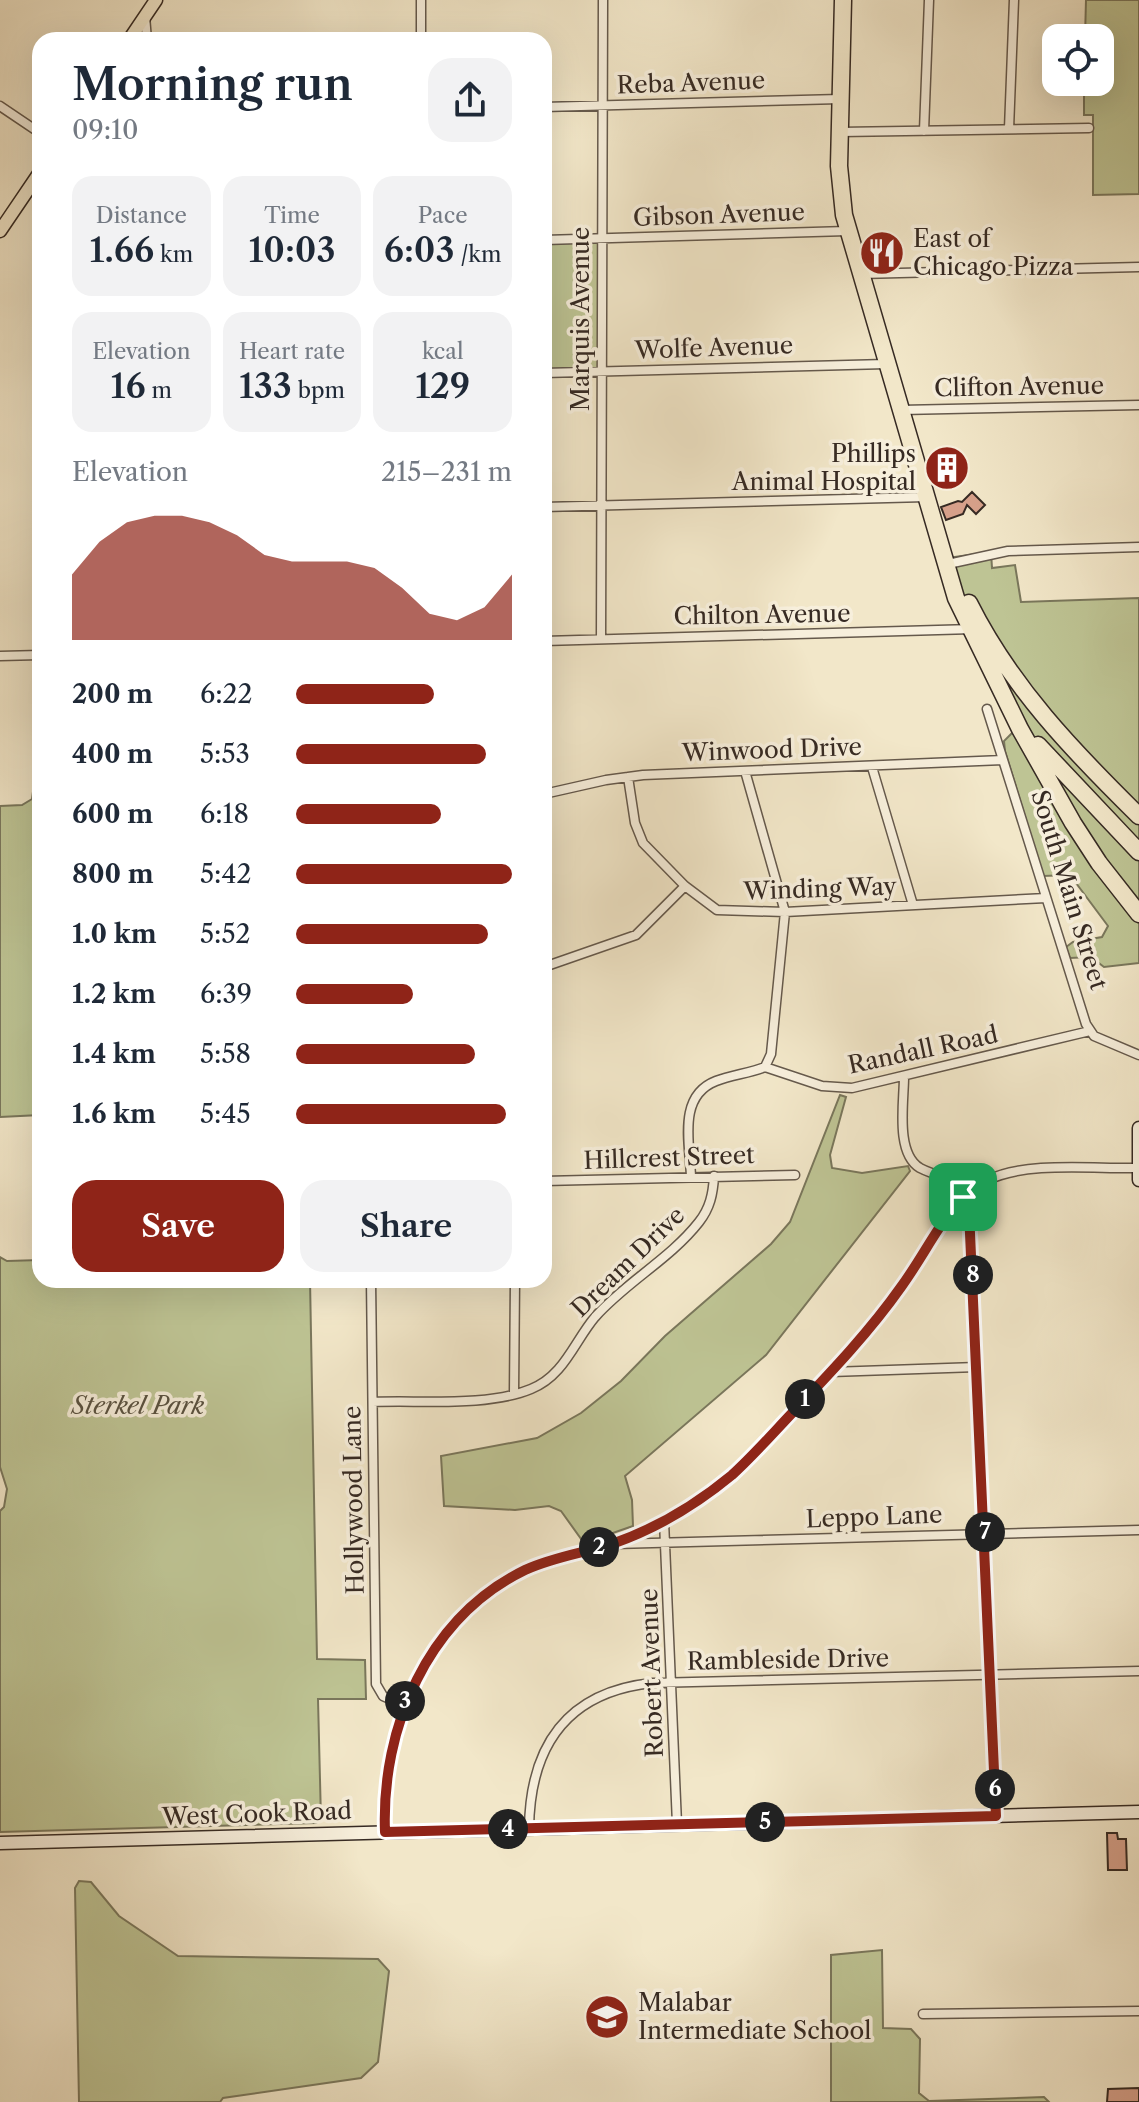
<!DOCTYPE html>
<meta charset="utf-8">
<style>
body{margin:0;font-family:"Libre Caslon Text",serif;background:#f2f2f3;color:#1f2937;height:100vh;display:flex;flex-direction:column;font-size:30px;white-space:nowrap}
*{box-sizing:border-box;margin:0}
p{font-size:26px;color:#747a83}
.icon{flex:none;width:44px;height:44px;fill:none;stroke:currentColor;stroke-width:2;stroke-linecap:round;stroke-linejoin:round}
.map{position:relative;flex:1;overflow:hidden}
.panel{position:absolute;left:32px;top:32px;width:520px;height:1256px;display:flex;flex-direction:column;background:#fff;border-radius:24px;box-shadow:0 8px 32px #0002}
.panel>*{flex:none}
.buttons{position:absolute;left:1042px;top:24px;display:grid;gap:16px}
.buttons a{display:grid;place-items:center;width:72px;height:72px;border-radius:16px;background:#fff;box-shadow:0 8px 32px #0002;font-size:40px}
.pin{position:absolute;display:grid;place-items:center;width:68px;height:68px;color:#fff;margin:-34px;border-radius:16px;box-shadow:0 4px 12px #0006}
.km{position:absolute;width:40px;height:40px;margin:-20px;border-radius:50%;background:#222;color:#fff;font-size:22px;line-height:40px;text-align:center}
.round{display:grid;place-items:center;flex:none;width:84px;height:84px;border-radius:24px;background:#f2f2f3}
.head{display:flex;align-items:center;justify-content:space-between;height:136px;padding:0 40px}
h1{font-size:44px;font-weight:600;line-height:60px}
.stats{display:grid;grid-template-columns:repeat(3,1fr);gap:12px;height:136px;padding:8px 40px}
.stats div{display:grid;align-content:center;border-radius:20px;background:#f2f2f3;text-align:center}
.stats b{font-size:34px;font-weight:600}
.stats small{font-size:22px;font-weight:400}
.stats p{font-size:22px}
.chart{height:224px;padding:16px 40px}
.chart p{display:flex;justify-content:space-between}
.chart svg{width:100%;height:144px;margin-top:8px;fill:#8f2418;opacity:.7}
.cta{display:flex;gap:16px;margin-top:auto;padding:16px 40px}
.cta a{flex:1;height:92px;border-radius:24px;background:#8f2418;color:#fff;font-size:32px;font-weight:600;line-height:92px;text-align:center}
.cta a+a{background:#f2f2f3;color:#1f2937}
ul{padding:0 40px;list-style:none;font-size:26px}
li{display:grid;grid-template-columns:128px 96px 1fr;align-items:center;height:60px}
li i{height:20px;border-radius:10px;background:#8f2418}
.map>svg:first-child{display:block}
.green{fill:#bec494;stroke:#7a775c;stroke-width:2}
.building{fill:#d6a08a;stroke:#362a23;stroke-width:2}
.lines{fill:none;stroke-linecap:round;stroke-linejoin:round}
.street-casing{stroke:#65594c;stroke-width:11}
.secondary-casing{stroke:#362a23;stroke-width:15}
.primary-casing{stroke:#362a23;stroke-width:15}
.highway-casing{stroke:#362a23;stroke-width:19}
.street{stroke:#f7efdc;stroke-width:8}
.secondary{stroke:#f7efdc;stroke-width:12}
.primary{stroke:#f2e7c9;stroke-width:12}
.highway{stroke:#f2e7c9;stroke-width:16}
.route-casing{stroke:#fff;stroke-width:16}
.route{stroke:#8f2418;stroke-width:10}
.labels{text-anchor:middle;stroke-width:7;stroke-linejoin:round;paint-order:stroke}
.street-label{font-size:24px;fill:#362a23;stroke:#f7efdc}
.poi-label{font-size:24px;fill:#362a23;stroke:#f7efdc;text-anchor:start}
.park-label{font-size:24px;font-style:italic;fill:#58503f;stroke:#f7efdc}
</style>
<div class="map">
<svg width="1139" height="2102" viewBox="0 0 1139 2102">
<rect width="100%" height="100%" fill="#f2e7c9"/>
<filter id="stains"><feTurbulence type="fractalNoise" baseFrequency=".0025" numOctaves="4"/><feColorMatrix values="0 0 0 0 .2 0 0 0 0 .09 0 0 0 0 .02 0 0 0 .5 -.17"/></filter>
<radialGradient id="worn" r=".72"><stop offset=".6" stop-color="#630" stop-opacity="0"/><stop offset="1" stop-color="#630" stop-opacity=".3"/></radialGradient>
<!-- green -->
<path class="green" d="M1086 0H1139V194L1093 195V115H1084V82H1100V38H1085Z
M602 238 600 372 544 373V240Z
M991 552 992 568 1015 565 1021 602 1139 598V963L1104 967 1091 957 1070 958 1066 947 1073 942 1102 937 1108 926 1070 875 1043 876 1005 751 1004 741 1015 730 940 559Z
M37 763H40V1115L0 1117V806L22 805 32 799Z
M840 1095 846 1097 830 1155 832 1168 862 1173 908 1166 910 1171 766 1355 625 1476 632 1500 633 1526 584 1543 561 1511 549 1506 515 1510 444 1506 441 1456 537 1438 581 1413 621 1381 665 1336 771 1244 790 1222Z
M0 1257 7 1261 40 1260V1280H310L317 1659 365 1660 366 1699H318L321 1820 316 1823 0 1832V1511L4 1507 7 1489 0 1467Z
M79 1881 91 1882 119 1916 178 1956 378 1959 389 1971 378 2062 361 2078 223 2098 220 2102H79L75 1888Z
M882 1950 883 2028 911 2029 920 2039 919 2093 929 2101 1044 2097 1049 2102H831V1955Z"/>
<!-- building -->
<path class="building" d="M972 492 985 505 976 514 967 505 963 514 946 520 941 507 958 501 962 502Z
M1107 1833H1117L1118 1839H1126L1127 1870H1108Z
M1139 2088V2102H1107L1108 2089Z"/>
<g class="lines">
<!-- street casing -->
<g class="street-casing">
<path id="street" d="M145 16 147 40
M421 40V0
M0 106 40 133
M544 107 840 99
M1009 129 1014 0
M924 131 929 0
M840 132 1089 128
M544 240 847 231
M860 274 1139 267
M544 373 886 364
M901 410 1139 405
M544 507 926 497
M948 564 1008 551 1139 547
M601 639 603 0
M544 641 973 629
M0 656 40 655
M987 709 1086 1024 1094 1036 1139 1055
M872 767 913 905
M628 777 635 823 643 843 685 886 717 910 785 912 1046 898
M544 794 606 780 643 775 1003 760
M544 967 636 935 685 886
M765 1067 822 1086 852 1088 1090 1031
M904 1077C904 1102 895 1153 920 1168 937 1177 957 1179 974 1188
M691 1177C690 1144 677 1096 716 1081 732 1075 750 1073 765 1067L771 1054 785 912 745 771
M544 1181 795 1175
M963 1197 969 1211 996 1816
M371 1280 376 1684 383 1696 403 1705
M831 1372 977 1367
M514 1393 515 1280
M373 1402C420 1400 488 1407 531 1389 564 1376 574 1342 595 1317 626 1282 670 1259 699 1222 710 1208 713 1194 714 1176
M664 1521 677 1824
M615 1544 1139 1530
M529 1829C530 1746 567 1692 652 1683L1139 1671
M385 1832C382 1760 399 1691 446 1635 467 1610 496 1585 525 1570 553 1557 583 1554 612 1544 655 1529 697 1504 731 1475 784 1430 843 1361 887 1306 918 1267 942 1202 988 1180 1026 1161 1094 1169 1137 1168
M923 2014 1139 2011"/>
</g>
<!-- secondary casing -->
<g class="secondary-casing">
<path id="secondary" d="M1139 1128V1180
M0 1843 1139 1812"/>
</g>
<!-- primary casing -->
<g class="primary-casing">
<path id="primary" d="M129 40 156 0
M0 231 40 172"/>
</g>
<!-- highway casing -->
<g class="highway-casing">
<path id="highway" d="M843 0 839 166 844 215 956 598 1020 729 1073 823 1099 863 1139 914
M969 603C1011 687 1073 751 1139 816
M1038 745 1139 852"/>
</g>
<!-- street -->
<use href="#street" class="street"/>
<!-- secondary -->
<use href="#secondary" class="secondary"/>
<!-- primary -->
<use href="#primary" class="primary"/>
<!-- highway -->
<use href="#highway" class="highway"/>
</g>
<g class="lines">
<!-- route casing -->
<g class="route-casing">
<path id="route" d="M963 1197 969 1211 996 1816 385 1832C381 1728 427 1618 525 1570 553 1557 583 1553 612 1544 655 1529 697 1504 732 1475 754 1455 774 1432 795 1410 832 1371 870 1331 901 1287 923 1257 938 1224 963 1197Z"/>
</g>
<!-- route -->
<use href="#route" class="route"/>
</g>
<!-- icons -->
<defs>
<g id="restaurant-disc" transform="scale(2.3)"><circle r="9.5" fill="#8f2418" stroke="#f7efdc"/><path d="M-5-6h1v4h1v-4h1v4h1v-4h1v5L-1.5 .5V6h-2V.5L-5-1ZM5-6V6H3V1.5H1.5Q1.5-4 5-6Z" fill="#fff"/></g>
<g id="building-disc" transform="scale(2.3)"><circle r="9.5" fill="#8f2418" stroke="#f7efdc"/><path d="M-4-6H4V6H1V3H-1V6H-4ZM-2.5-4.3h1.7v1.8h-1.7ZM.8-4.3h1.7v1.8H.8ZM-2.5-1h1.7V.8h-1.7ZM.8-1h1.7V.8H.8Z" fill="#fff"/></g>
<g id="school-disc" transform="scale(2.3)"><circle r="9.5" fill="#8f2418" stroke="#f7efdc"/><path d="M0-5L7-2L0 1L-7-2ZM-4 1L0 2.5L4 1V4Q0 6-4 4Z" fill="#fff"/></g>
</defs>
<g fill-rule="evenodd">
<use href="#restaurant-disc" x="882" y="253"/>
<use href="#building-disc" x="947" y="468"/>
<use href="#school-disc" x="607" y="2017"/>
</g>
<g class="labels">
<!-- street labels -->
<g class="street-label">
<text transform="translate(691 83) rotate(-2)" y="8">Reba Avenue</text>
<text transform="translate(719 215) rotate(-2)" y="8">Gibson Avenue</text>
<text transform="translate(581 319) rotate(-90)" y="8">Marquis Avenue</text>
<text transform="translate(714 348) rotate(-2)" y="8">Wolfe Avenue</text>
<text transform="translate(1019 387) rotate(-1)" y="8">Clifton Avenue</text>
<text transform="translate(762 615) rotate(-1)" y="8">Chilton Avenue</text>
<text transform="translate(772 750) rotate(-2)" y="8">Winwood Drive</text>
<text transform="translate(820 889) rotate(-2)" y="8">Winding Way</text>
<text transform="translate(1069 890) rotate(73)" y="8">South Main Street</text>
<text transform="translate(923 1050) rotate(-12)" y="8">Randall Road</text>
<text transform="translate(669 1158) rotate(-2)" y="8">Hillcrest Street</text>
<text transform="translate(628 1262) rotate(-44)" y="8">Dream Drive</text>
<text transform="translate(354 1500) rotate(-91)" y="8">Hollywood Lane</text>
<text transform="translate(874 1517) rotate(-2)" y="8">Leppo Lane</text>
<text transform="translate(788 1660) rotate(-1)" y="8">Rambleside Drive</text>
<text transform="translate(652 1673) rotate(-92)" y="8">Robert Avenue</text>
<text transform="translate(257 1814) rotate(-2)" y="8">West Cook Road</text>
</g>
<!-- poi labels -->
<g class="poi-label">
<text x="913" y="247">East of<tspan x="913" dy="28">Chicago Pizza</tspan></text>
<text x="916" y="462" text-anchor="end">Phillips<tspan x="916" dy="28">Animal Hospital</tspan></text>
<text x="638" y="2011">Malabar<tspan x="638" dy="28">Intermediate School</tspan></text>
</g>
<!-- park labels -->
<g class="park-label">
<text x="138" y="1414">Sterkel Park</text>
</g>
</g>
<rect width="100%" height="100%" filter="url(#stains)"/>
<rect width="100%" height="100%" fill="url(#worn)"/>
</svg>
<div class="buttons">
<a><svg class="icon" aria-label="locate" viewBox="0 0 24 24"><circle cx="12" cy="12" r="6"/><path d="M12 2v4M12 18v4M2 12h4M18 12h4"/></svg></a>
</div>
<div class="pin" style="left:963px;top:1197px;background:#1e9e55"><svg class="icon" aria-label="arrive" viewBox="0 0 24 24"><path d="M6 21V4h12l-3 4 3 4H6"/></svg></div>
<b class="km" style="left:805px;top:1399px">1</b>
<b class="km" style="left:599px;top:1547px">2</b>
<b class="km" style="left:405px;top:1701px">3</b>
<b class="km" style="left:508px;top:1829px">4</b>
<b class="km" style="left:765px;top:1822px">5</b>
<b class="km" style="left:995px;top:1789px">6</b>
<b class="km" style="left:985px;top:1532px">7</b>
<b class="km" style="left:973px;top:1275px">8</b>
<section class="panel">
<div class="head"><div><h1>Morning run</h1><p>09:10</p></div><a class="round"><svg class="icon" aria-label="share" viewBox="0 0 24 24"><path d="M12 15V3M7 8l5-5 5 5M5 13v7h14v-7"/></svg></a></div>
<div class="stats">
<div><p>Distance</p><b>1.66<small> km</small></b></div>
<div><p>Time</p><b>10:03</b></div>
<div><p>Pace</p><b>6:03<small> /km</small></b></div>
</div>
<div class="stats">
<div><p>Elevation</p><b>16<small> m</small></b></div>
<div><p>Heart rate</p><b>133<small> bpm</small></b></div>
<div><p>kcal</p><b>129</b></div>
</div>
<div class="chart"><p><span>Elevation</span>215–231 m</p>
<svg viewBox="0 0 160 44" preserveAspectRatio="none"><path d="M0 44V24L10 14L20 8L30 6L40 6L50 8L60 12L70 18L80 20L90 20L100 20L110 22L120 28L130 36L140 38L150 34L160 24V44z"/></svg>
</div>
<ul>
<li><b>200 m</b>6:22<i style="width:64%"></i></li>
<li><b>400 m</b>5:53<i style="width:88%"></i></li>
<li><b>600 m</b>6:18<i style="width:67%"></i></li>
<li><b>800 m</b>5:42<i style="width:100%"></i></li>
<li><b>1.0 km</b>5:52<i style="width:89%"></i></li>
<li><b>1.2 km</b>6:39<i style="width:54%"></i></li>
<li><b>1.4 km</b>5:58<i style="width:83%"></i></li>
<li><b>1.6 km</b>5:45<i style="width:97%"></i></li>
</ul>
<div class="cta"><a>Save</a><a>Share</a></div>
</section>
</div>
